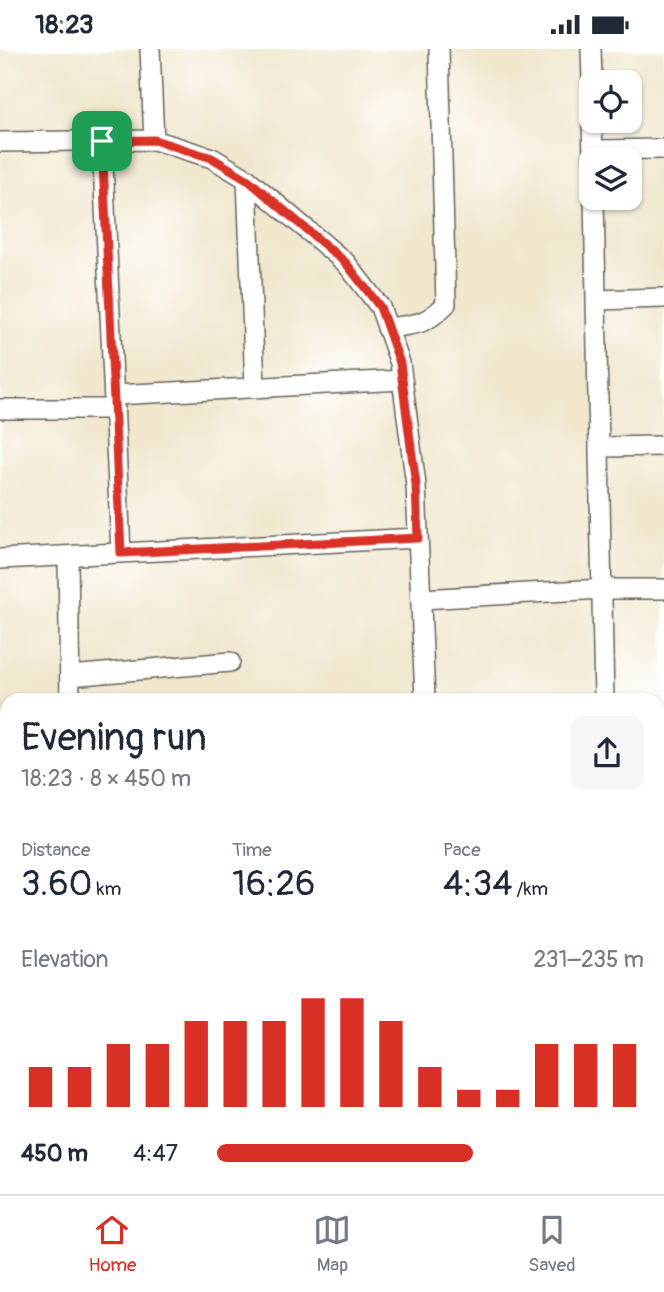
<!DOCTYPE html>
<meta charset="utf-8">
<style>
body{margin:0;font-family:Pangolin,sans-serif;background:#f6f6f7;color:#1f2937;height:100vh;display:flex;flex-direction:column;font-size:26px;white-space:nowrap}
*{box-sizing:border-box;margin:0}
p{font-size:23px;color:#747a83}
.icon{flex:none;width:38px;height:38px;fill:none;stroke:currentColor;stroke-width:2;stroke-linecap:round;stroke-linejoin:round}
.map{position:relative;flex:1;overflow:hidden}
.drawer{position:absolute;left:0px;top:644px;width:665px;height:502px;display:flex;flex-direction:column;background:#fff;border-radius:21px 21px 0 0;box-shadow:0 2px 5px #0004}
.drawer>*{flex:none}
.buttons{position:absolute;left:579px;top:21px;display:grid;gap:14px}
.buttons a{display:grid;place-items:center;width:63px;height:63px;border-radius:14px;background:#fff;box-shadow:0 2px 5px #0004;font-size:35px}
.pin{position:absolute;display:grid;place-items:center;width:60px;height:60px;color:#fff;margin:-30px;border-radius:14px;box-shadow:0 4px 10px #0006}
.round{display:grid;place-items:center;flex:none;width:74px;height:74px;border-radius:14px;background:#f6f6f7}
.summary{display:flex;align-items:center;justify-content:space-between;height:119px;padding:0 21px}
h1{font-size:38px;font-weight:600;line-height:52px}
.stats{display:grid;grid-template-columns:repeat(3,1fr);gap:10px;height:119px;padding:7px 21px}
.stats div{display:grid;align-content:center}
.stats b{font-size:35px;font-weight:600}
.stats small{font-size:19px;font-weight:400}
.stats p{font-size:19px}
.chart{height:196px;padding:14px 21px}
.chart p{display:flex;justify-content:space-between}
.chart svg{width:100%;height:126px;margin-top:7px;stroke:#d93025;stroke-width:6}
ul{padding:0 21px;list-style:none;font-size:23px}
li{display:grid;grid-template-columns:112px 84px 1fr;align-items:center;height:52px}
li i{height:18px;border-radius:9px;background:#d93025}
.status{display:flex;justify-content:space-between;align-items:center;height:49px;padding:0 35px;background:#fff;direction:ltr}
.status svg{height:19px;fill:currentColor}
.tabs{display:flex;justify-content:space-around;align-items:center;height:98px;border-top:2px solid #e0e1e3;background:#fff;font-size:19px;color:#747a83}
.tabs a{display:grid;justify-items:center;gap:4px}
.tabs .active{color:#d93025}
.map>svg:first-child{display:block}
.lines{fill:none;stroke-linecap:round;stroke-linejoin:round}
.minor-casing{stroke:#66635a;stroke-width:22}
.minor{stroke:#fff;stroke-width:19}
.route-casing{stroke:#fff;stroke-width:14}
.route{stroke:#d93025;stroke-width:9}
</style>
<div class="status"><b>18:23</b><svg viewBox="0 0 49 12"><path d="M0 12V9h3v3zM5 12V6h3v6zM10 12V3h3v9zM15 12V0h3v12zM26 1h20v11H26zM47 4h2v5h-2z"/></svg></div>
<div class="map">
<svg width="664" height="1145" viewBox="0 0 664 1145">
<rect width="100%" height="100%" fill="#fff"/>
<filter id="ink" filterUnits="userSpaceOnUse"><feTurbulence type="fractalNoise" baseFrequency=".0143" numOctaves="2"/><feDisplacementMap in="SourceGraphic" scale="14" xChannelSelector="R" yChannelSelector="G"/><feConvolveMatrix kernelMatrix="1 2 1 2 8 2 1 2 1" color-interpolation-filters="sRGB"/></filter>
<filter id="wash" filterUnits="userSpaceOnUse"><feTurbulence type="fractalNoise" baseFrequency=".00686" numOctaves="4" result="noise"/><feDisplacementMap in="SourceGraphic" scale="28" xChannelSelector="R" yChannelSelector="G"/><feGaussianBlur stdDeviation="1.57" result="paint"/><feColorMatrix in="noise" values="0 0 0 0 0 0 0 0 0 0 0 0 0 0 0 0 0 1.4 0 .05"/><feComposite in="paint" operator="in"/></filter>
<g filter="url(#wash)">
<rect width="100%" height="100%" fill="#f0e7cd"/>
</g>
<g filter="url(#ink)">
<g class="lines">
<!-- minor casing -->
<g class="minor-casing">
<path id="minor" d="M150 0 154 91
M591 0 592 33
M592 72 593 110
M102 92 121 504
M0 93 154 91 212 109 247 130 346 214 380 258 400 314 416 436 425 651
M593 101 664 100
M247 130 255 339
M594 149 604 651
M596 251 664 249
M387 279C415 275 425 277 446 255L439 0
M114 346 402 331
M0 360H115
M599 398 664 397
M68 507 70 651
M0 510 418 489
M421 550 602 540H664
M70 627 230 613
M658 692H664
M0 725 7 718
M658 840H664
M0 931 7 938
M658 989H664
M0 1136 9 1145
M658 1138H664
M283 1139 288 1145
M613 1139V1145
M163 1145 169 1139"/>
</g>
<!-- minor -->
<use href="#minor" class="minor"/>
</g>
</g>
<g class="lines" filter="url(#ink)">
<!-- route casing -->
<g class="route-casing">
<path id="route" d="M154 91 212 109 247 130 346 214 380 258 400 314 416 436 418 489 121 504 102 92Z"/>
</g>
<!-- route -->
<use href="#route" class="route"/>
</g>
</svg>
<div class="buttons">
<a><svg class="icon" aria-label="locate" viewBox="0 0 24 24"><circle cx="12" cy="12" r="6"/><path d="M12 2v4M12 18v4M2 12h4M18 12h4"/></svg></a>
<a><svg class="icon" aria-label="layers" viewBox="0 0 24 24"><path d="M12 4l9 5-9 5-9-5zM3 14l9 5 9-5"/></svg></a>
</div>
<div class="pin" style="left:102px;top:92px;background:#1e9e55"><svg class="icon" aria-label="arrive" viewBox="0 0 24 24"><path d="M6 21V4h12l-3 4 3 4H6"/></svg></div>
<section class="drawer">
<div class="summary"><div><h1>Evening run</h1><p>18:23 · 8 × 450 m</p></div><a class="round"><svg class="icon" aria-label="share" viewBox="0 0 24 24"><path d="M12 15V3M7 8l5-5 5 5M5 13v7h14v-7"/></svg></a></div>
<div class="stats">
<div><p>Distance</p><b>3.60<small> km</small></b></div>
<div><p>Time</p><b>16:26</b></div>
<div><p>Pace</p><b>4:34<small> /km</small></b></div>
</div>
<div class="chart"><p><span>Elevation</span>231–235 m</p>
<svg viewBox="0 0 160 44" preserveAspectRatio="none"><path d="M5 44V30M15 44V30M25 44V22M35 44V22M45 44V14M55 44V14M65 44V14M75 44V6M85 44V6M95 44V14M105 44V30M115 44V38M125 44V38M135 44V22M145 44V22M155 44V22"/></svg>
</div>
<ul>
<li><b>450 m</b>4:47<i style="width:60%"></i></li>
</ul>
</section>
</div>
<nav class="tabs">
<a class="active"><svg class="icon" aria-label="home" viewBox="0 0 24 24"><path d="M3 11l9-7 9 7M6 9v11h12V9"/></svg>Home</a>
<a><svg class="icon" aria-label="map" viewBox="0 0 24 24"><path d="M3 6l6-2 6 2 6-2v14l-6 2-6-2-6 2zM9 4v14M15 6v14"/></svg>Map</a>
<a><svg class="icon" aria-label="saved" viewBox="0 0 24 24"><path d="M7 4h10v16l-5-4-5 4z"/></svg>Saved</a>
</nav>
